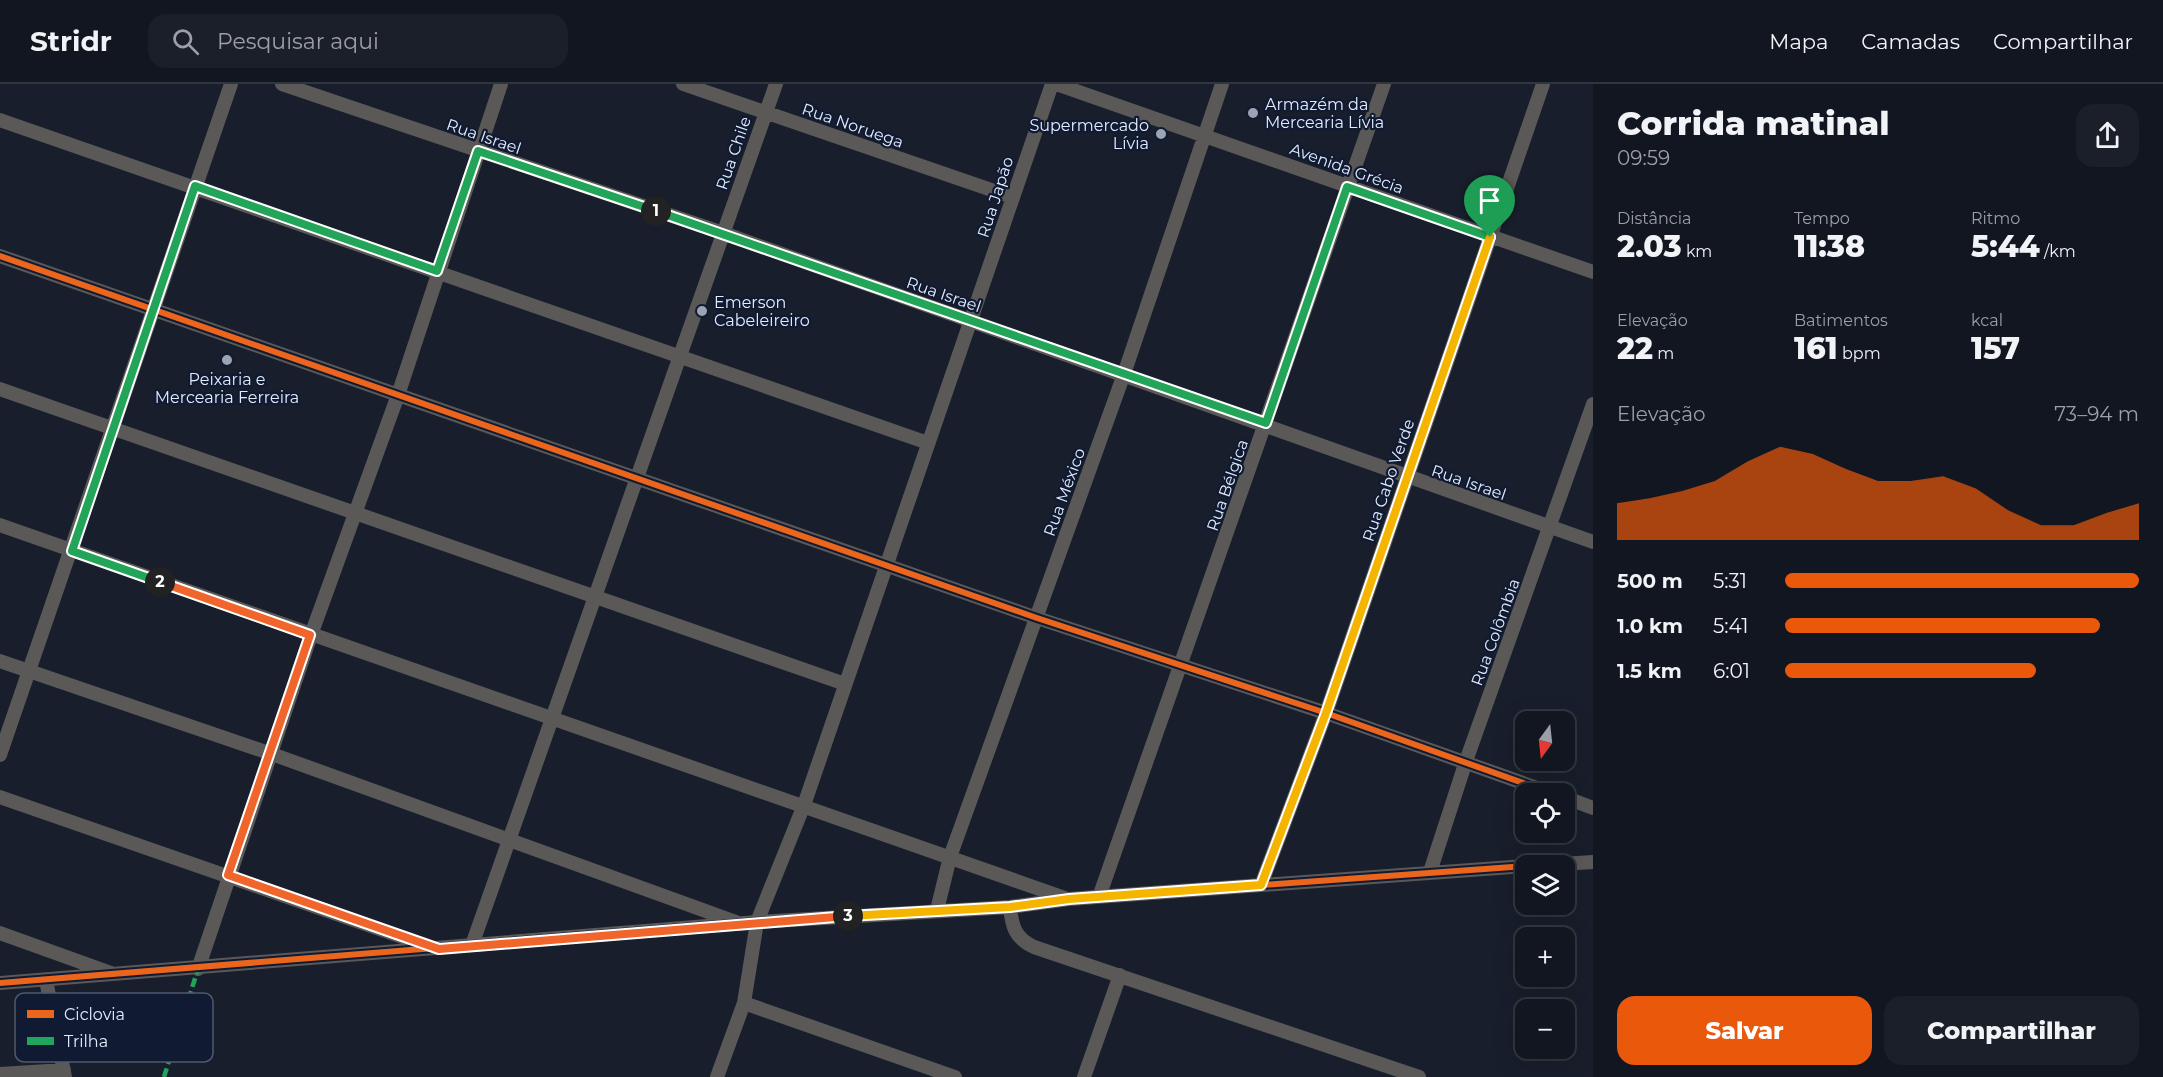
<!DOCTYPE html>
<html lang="pt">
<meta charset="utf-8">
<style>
body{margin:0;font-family:Montserrat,sans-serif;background:#1b1f29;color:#f1f3f6;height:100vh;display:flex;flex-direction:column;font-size:22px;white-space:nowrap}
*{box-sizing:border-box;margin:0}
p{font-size:20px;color:#9c9fa5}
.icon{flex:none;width:33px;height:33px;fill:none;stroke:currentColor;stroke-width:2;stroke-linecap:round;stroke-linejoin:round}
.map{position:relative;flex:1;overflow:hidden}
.sheet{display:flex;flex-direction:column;background:#121620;width:570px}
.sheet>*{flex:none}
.needle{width:39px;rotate:195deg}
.buttons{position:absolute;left:1515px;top:627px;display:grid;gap:12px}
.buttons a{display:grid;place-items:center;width:60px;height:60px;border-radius:12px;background:#121620;box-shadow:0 6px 24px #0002,0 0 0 2px #31353e;font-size:30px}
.pin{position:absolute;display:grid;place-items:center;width:51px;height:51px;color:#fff;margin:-62px -26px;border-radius:50% 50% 50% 0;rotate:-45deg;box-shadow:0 0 6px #0007}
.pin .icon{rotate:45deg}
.km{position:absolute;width:30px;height:30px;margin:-15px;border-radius:50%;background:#222;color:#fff;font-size:16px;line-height:30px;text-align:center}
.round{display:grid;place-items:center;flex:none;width:63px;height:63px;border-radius:18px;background:#1b1f29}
.overview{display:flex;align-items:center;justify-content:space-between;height:102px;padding:0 24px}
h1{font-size:33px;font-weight:800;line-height:45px}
.figures{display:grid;grid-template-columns:repeat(3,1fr);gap:9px;height:102px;padding:6px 24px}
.figures div{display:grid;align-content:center}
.figures b{font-size:30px;font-weight:800}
.figures small{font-size:16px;font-weight:400}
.figures p{font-size:16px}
.chart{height:168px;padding:12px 24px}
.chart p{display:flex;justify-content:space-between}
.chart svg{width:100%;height:108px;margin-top:6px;fill:#ea580c;opacity:.7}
.primary-button{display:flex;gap:12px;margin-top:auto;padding:12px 24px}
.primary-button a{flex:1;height:69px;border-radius:18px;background:#ea580c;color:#fff;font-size:24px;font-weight:800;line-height:69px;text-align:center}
.primary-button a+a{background:#1b1f29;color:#f1f3f6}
ul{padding:0 24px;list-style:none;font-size:20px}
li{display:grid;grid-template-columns:96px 72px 1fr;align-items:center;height:45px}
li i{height:15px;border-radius:8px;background:#ea580c}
header{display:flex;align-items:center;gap:36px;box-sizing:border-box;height:84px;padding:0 30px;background:#121620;border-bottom:2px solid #31353e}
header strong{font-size:28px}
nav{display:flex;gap:33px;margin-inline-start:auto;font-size:21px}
.search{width:420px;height:54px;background:#1b1f29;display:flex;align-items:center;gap:15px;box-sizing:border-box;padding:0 21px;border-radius:18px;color:#9c9fa5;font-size:22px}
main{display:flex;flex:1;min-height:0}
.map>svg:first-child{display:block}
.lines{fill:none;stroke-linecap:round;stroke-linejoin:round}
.street{stroke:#5b5957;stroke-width:14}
.quiet{stroke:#20a55d;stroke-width:4.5;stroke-dasharray:9 4.5;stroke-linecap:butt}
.cycleway-casing{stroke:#101b33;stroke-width:10}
.cycleway{stroke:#eb651d;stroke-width:6}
.split-1-casing{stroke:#fff;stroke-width:12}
.split-2-casing{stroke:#fff;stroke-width:12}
.split-3-casing{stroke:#fff;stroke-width:12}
.split-4-casing{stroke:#fff;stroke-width:12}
.split-1{stroke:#22a559;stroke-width:8}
.split-2{stroke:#22a559;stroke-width:8}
.split-3{stroke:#f0652b;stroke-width:8}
.split-4{stroke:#f5b400;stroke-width:8}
.poi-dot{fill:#9ca4b3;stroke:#101b33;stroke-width:2}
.labels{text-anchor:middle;stroke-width:4.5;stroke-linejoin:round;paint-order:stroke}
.poi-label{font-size:16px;fill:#e3ecfc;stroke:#101b33;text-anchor:start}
.street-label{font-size:16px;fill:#e3ecfc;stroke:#101b33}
.key{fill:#101b33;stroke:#4f5a6f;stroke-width:1.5}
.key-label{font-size:16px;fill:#e3ecfc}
</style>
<header>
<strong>Stridr</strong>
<div class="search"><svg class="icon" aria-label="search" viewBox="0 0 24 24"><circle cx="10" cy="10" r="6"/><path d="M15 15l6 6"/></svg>Pesquisar aqui</div>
<nav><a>Mapa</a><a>Camadas</a><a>Compartilhar</a></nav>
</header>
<main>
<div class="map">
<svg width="1593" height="993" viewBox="0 0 1593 993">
<rect width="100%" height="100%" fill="#181e2b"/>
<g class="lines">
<!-- street -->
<path class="street" d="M282 0 723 149 1593 458
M683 0 1012 113
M1056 0 1593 188
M0 36 928 359
M0 172 1037 534 1326 629 1554 710
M0 305 845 600
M0 441 1065 814
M0 577 272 670 736 838
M0 671 231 0
M0 713 434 864
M1564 713 1593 724
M1530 782 1593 778
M1430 788 1466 677 1593 320
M1261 801 1326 629 1543 0
M1099 813 1384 0
M1010 823C1012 843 1015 854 1034 863L1419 993
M937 826 950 773 1124 290 1222 0
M0 849 111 889
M472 861 776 0
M198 885 311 551 398 311 501 0
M46 896 65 993
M0 899 757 838 1010 823 1069 815 1526 782
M744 919 955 993
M0 990 64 986
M717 993 744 919 757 838 804 721 1052 0
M1084 993 1120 891"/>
<!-- quiet -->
<path class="quiet" d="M164 993 198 885"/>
<!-- cycleway casing -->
<g class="cycleway-casing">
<path id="cycleway" d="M0 172 1037 534 1326 629 1554 710
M0 899 757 838 1010 823 1069 815 1526 782"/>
</g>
<!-- cycleway -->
<use href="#cycleway" class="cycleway"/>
</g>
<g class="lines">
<!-- split-1 casing -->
<g class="split-1-casing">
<path id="split-1" d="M656 127 1266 339 1347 103 1490 153"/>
</g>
<!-- split-2 casing -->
<g class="split-2-casing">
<path id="split-2" d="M160 498 72 467 195 102 437 187 478 67 656 127"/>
</g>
<!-- split-3 casing -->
<g class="split-3-casing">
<path id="split-3" d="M160 498 310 551 228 791 439 865 848 832"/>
</g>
<!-- split-4 casing -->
<g class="split-4-casing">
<path id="split-4" d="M848 832 1010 823 1069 815 1261 801 1326 629 1490 153"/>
</g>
<!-- split-1 -->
<use href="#split-1" class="split-1"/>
<!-- split-2 -->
<use href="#split-2" class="split-2"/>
<!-- split-3 -->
<use href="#split-3" class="split-3"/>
<!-- split-4 -->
<use href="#split-4" class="split-4"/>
</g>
<!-- markers -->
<g class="poi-dot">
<circle cx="1253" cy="29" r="6"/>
<circle cx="1161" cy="50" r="6"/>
<circle cx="702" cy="227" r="6"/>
<circle cx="227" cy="276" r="6"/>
</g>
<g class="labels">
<!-- poi labels -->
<g class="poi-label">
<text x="1265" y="26">Armazém da<tspan x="1265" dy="18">Mercearia Lívia</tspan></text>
<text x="1149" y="47" text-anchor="end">Supermercado<tspan x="1149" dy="18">Lívia</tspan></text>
<text x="714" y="224">Emerson<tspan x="714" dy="18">Cabeleireiro</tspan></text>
<text x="227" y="301" text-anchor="middle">Peixaria e<tspan x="227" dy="18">Mercearia Ferreira</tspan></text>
</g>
<!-- street labels -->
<g class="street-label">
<text transform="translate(853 41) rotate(19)" y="6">Rua Noruega</text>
<text transform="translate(484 52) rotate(19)" y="6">Rua Israel</text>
<text transform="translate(733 69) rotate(-71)" y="6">Rua Chile</text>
<text transform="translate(1347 84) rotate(20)" y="6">Avenida Grécia</text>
<text transform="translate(995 113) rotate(-72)" y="6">Rua Japão</text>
<text transform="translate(944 210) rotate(19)" y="6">Rua Israel</text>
<text transform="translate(1388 396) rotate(-71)" y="6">Rua Cabo Verde</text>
<text transform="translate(1469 398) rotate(19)" y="6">Rua Israel</text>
<text transform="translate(1227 401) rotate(-71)" y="6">Rua Bélgica</text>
<text transform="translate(1064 408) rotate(-70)" y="6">Rua México</text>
<text transform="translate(1495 548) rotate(-70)" y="6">Rua Colômbia</text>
</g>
</g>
<!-- legend -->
<rect x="15" y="909" width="198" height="69" rx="9" class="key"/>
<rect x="27" y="926" width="27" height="8" fill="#eb651d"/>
<rect x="27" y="953" width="27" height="8" fill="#20a55d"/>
<g class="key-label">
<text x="64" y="936">Ciclovia</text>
<text x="64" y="963">Trilha</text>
</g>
</svg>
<div class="buttons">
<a><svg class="needle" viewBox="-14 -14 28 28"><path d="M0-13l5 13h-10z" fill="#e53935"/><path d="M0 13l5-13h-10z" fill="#9c9fa5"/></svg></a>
<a><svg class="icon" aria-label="locate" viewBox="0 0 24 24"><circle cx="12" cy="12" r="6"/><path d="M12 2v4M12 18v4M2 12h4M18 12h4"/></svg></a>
<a><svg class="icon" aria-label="layers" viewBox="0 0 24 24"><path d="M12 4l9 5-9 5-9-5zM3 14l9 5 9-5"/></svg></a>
<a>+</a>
<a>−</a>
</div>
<div class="pin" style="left:1490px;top:153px;background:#1e9e55"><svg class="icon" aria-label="arrive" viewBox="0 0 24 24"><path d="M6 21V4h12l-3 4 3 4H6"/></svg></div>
<b class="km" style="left:656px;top:127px">1</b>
<b class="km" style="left:160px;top:498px">2</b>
<b class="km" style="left:848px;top:832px">3</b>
</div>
<section class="sheet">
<div class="overview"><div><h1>Corrida matinal</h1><p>09:59</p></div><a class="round"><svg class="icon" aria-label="share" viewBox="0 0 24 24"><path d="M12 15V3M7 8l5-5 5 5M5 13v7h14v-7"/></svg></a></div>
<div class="figures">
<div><p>Distância</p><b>2.03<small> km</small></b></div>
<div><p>Tempo</p><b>11:38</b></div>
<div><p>Ritmo</p><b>5:44<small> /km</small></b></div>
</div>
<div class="figures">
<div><p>Elevação</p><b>22<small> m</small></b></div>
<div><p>Batimentos</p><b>161<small> bpm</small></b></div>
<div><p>kcal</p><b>157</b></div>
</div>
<div class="chart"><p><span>Elevação</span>73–94 m</p>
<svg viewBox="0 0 160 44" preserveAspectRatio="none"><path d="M0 44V29L10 27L20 24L30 20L40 12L50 6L60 9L70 15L80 20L90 20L100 18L110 23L120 32L130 38L140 38L150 33L160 29V44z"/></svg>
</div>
<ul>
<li><b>500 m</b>5:31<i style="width:100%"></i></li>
<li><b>1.0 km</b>5:41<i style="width:89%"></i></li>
<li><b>1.5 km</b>6:01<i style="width:71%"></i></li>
</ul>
<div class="primary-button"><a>Salvar</a><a>Compartilhar</a></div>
</section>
</main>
